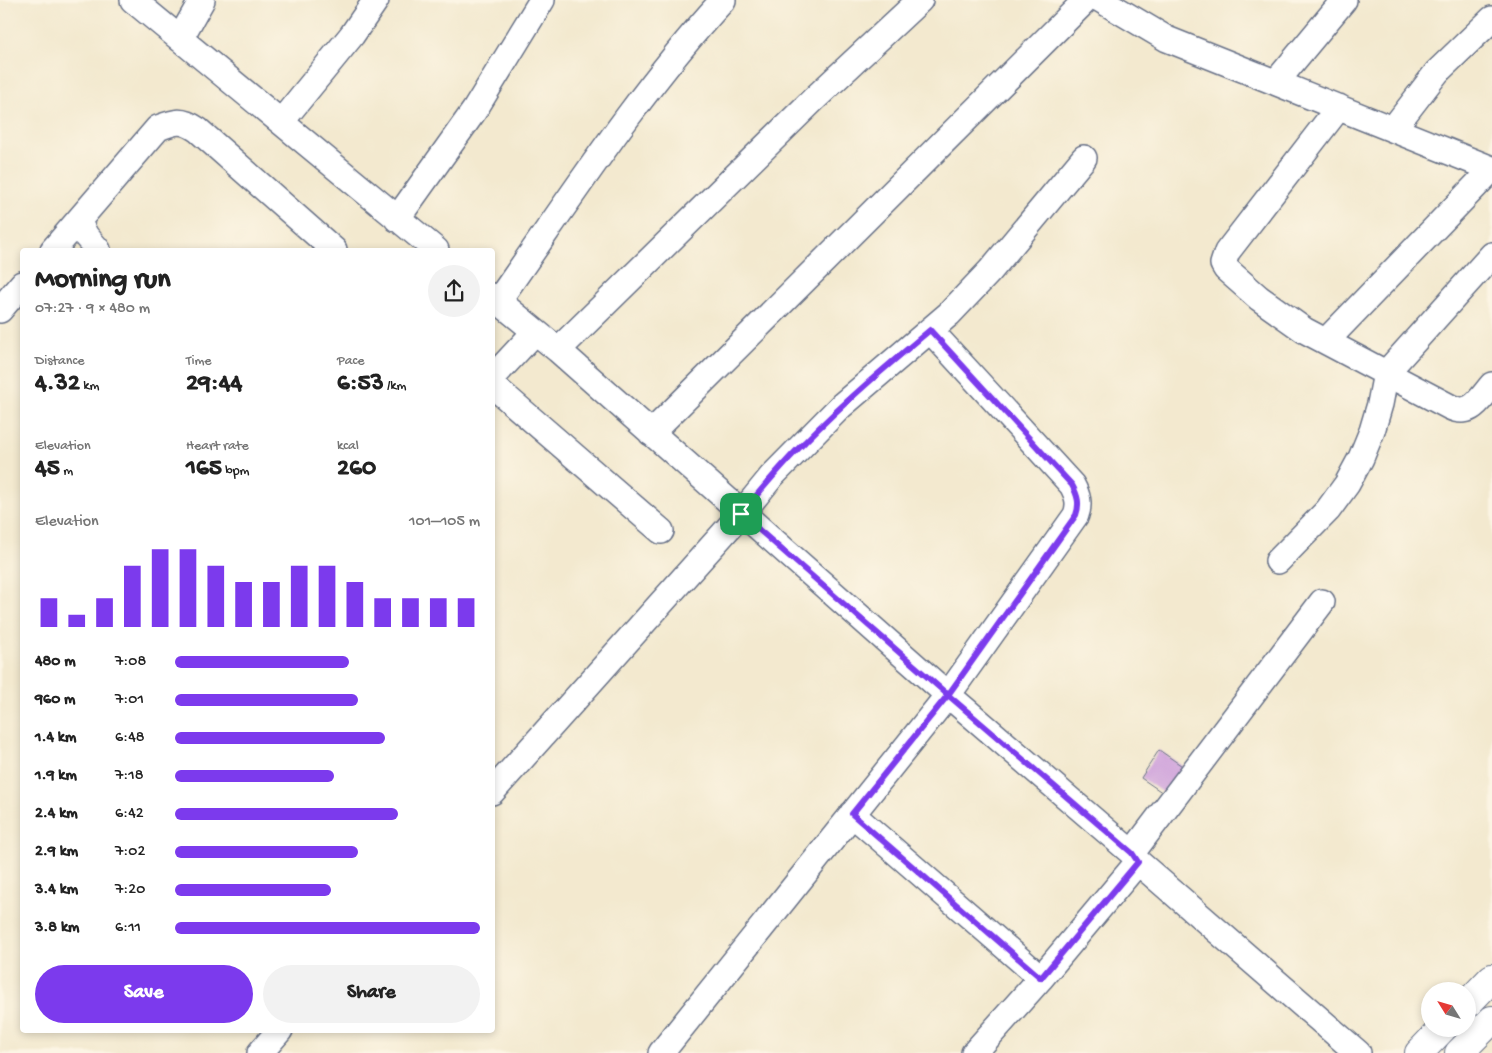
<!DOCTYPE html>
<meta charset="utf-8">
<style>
body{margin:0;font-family:"Gochi Hand",sans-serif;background:#f2f2f2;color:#222;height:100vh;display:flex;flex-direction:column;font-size:19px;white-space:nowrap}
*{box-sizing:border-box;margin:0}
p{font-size:16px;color:#767676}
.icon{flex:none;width:28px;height:28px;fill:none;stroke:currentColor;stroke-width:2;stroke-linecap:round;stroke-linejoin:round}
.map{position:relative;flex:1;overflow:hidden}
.drawer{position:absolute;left:20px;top:248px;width:475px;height:785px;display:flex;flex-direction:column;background:#fff;border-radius:5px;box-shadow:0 2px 8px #0003}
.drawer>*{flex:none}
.needle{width:32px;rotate:307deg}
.tools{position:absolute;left:1421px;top:982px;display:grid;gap:10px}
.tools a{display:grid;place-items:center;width:55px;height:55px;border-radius:50%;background:#fff;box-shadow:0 2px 8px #0003;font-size:25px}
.pin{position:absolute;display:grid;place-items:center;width:42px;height:42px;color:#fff;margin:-21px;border-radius:10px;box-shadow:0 2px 8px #0006}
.round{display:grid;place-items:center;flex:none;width:52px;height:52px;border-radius:26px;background:#f2f2f2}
.head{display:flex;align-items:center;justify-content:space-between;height:85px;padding:0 15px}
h1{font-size:28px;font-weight:700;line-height:38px}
.metrics{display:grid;grid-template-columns:repeat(3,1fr);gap:8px;height:85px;padding:5px 15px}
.metrics div{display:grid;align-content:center}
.metrics b{font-size:25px;font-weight:700}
.metrics small{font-size:14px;font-weight:400}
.metrics p{font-size:14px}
.chart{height:140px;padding:10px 15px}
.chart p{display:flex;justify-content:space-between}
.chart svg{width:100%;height:90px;margin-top:5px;stroke:#7c3aed;stroke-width:6}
.primary-button{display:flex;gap:10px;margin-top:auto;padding:10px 15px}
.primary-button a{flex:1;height:58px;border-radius:30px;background:#7c3aed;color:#fff;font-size:20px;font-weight:700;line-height:58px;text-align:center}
.primary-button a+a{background:#f2f2f2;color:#222}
ul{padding:0 15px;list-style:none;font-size:16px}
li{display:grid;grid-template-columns:80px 60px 1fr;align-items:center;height:38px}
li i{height:12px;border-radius:6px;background:#7c3aed}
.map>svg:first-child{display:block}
.building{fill:#cfa3db}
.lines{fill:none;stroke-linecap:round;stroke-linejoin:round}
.minor-casing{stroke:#677086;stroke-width:28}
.tertiary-casing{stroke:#677086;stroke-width:30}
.primary-casing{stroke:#677086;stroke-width:30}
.minor{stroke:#fff;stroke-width:25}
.tertiary{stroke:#fff;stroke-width:28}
.primary{stroke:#fff;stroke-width:28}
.route-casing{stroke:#fff;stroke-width:10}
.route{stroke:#7c3aed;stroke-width:6}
</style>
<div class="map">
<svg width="1492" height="1053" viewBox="0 0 1492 1053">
<rect width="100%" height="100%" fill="#fcf5e5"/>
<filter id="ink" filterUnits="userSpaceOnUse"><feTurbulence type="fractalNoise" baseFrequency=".02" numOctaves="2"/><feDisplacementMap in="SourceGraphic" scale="10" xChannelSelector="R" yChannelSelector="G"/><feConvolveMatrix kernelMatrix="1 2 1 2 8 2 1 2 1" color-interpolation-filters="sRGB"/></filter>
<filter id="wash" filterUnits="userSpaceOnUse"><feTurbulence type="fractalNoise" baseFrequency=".0096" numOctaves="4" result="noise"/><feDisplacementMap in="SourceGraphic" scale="20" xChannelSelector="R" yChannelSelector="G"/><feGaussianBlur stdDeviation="1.12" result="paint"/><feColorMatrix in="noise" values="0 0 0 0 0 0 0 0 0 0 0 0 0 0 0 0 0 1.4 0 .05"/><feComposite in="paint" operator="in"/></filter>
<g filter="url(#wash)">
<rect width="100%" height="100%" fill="#f3e9cf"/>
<g id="blocks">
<!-- building -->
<path class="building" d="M1159 750 1188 770 1169 797 1141 778Z"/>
</g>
</g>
<g filter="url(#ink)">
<use href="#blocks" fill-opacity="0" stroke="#677086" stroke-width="1"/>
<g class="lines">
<!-- minor casing -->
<g class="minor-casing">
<path id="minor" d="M133 0 436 250
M1101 0 1167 39 1492 169
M180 39 202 0
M1276 82 1344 0
M1339 107 1227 252 1223 264 1226 269 1259 298 1304 330 1450 407C1471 417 1479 400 1492 385
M281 122 352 35 376 0
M1393 129 1437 72 1492 19
M397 219 474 111 542 0
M53 250 78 221
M98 250 86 236 78 221 158 128C176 121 182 119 198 130L334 250
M492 296 558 350 948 695 1132 853 1138 862 1358 1053
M498 301C570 199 638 93 723 0
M0 310 22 284
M1326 341 1492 169
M558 350 813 100 920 0
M492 378 535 332
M492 385 661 531
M651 433 1086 0
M1278 561 1328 510 1347 484 1361 458 1372 431 1380 404 1386 373 1492 255
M492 792 741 514 772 476 841 406 949 314 990 271 1084 158
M852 814 1041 978
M1132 853 1322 602
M260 1053 280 1030
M661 1053 948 695 1076 515C1080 504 1078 496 1072 485L930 330
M974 1053 1041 978 1138 862"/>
</g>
<!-- tertiary casing -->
<g class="tertiary-casing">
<path id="tertiary" d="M1468 1003 1492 978
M1419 1053 1442 1029"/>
</g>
<!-- primary casing -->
<g class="primary-casing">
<path id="primary" d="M1459 1053 1492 1020"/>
</g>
<!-- minor -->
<use href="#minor" class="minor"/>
<!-- tertiary -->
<use href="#tertiary" class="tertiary"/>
<!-- primary -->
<use href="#primary" class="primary"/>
</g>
</g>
<g class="lines" filter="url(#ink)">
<!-- route casing -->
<g class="route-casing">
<path id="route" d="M741 514 948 695 852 814 1041 978 1138 862 1132 853 948 695 1076 515C1080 504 1078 496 1072 485L930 330C887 366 844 402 805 442 782 464 762 489 741 514"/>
</g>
<!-- route -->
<use href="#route" class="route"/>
</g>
</svg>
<div class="tools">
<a><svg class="needle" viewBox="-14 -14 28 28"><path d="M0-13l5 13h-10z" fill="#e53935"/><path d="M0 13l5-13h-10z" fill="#767676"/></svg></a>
</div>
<div class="pin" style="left:741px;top:514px;background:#1e9e55"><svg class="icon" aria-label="arrive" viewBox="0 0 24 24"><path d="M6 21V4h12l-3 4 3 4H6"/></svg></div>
<section class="drawer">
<div class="head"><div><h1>Morning run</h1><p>07:27 · 9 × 480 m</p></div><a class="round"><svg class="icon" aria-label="share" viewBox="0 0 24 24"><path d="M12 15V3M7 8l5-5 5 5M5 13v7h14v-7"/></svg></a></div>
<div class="metrics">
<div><p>Distance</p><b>4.32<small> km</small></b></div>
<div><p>Time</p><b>29:44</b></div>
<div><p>Pace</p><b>6:53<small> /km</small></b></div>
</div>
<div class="metrics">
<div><p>Elevation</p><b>45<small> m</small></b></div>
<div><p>Heart rate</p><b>165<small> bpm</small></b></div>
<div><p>kcal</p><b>260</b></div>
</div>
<div class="chart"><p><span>Elevation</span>101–105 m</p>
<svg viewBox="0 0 160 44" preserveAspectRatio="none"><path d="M5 44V30M15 44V38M25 44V30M35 44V14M45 44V6M55 44V6M65 44V14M75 44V22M85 44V22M95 44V14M105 44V14M115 44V22M125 44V30M135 44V30M145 44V30M155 44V30"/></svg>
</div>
<ul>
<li><b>480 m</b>7:08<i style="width:57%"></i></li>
<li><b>960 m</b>7:01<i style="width:60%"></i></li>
<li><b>1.4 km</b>6:48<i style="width:69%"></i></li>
<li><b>1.9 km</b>7:18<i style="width:52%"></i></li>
<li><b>2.4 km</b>6:42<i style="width:73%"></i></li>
<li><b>2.9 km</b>7:02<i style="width:60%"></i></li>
<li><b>3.4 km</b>7:20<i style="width:51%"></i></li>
<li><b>3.8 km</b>6:11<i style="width:100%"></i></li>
</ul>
<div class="primary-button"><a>Save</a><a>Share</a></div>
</section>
</div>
